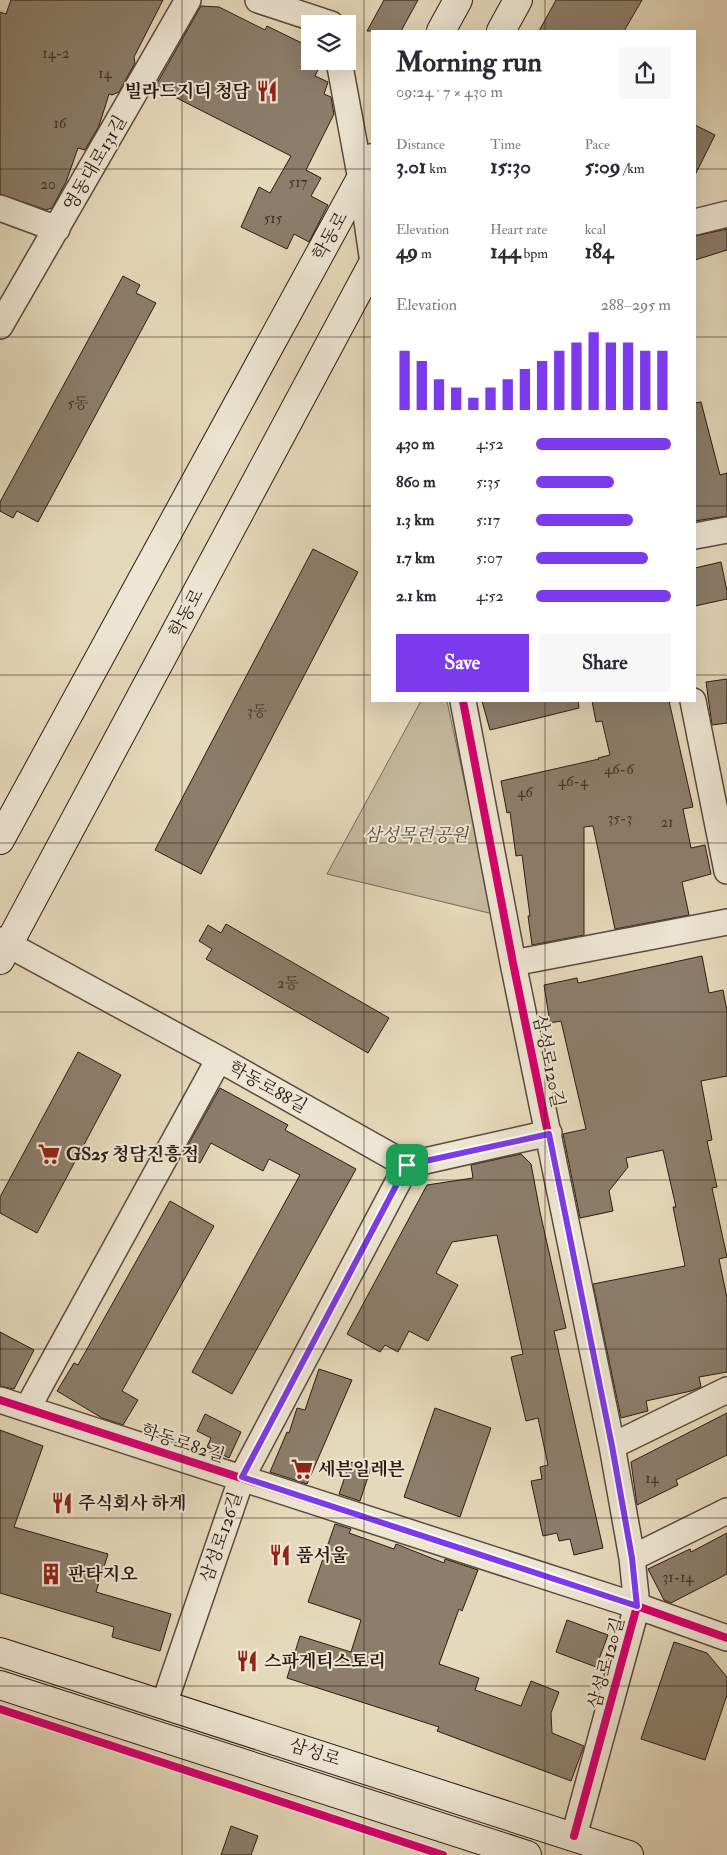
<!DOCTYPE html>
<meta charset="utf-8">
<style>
body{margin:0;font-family:"IM FELL Double Pica","Noto Serif KR",serif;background:#f7f7f7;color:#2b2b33;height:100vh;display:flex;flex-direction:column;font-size:19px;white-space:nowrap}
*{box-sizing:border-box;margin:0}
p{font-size:16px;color:#7c7c81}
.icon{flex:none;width:28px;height:28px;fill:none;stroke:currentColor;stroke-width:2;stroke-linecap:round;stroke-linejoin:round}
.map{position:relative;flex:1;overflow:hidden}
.side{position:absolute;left:371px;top:30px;width:325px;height:672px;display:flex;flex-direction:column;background:#fff;border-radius:0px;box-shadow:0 5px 20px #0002}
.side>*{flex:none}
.controls{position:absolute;left:301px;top:15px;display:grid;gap:10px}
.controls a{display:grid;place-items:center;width:55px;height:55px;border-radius:0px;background:#fff;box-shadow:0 5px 20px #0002;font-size:25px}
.pin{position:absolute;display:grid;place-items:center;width:42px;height:42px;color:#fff;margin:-21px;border-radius:10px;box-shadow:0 2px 8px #0006}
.round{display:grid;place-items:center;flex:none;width:52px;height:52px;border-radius:0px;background:#f7f7f7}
.head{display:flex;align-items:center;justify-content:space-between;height:85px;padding:0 25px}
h1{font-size:28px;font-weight:700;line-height:38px}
.stats{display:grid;grid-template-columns:repeat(3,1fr);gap:8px;height:85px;padding:5px 25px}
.stats div{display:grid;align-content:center}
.stats b{font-size:21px;font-weight:700}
.stats small{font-size:14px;font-weight:400}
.stats p{font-size:14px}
.chart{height:140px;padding:10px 25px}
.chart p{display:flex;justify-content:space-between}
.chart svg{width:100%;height:90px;margin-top:5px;stroke:#7c3aed;stroke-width:6}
.primary-button{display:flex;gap:10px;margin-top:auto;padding:10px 25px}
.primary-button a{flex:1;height:58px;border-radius:0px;background:#7c3aed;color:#fff;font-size:20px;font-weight:700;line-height:58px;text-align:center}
.primary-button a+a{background:#f7f7f7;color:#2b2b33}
ul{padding:0 25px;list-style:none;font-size:16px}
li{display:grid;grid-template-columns:80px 60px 1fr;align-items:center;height:38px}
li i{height:12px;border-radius:6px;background:#7c3aed}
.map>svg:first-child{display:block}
.green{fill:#c5b99f;stroke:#786a5a}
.building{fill:#8c7e6b;stroke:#2b1c14}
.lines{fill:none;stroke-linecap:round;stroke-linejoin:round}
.street-casing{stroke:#5a4b3e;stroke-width:28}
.secondary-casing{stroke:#2b1c14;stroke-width:30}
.street{stroke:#eee6d3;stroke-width:25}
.secondary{stroke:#eee6d3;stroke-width:28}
.cycleway-casing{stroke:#eee6d3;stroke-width:11}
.cycleway{stroke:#d6006c;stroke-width:8}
.route-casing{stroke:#fff;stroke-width:10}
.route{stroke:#7c3aed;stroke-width:6}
.grid{fill:none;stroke:#2b1c14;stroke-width:1;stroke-opacity:0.55}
.labels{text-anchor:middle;stroke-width:4;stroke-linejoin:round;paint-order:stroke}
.number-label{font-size:15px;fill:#43342a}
.poi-label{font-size:18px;font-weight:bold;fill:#2b1c14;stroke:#eee6d3;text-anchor:start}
.street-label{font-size:18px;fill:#2b1c14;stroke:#eee6d3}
.park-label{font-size:18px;font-style:italic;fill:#594b3e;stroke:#eee6d3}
</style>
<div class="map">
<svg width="727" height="1855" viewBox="0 0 727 1855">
<rect width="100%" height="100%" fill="#e5d9bb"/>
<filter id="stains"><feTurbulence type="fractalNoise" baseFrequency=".004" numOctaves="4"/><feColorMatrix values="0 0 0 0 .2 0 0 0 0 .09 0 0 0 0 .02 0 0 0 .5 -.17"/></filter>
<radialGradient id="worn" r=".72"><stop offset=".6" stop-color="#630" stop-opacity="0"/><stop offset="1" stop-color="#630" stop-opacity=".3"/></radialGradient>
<!-- green -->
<path class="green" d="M421 701H447L493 914 327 874Z"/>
<!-- building -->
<path class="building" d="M11 0H163L134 57 135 63 119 92 112 95 109 94 99 126 85 150 78 148 66 182 52 208 46 210 0 194V12L6 14Z
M384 0H418L401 31H367Z
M556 0H642L624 31H539Z
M201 6 219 7 265 30 267 26 310 47V61H322L315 76 328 82 324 94 331 97 334 114 306 170 321 178 311 196 328 205 309 242 294 234 287 249 241 227 259 187 270 193 291 156 155 87Z
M695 125 715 135 695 175Z
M727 229V250L695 260V236Z
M123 276 140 285 136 293 156 303 38 522 17 511 13 518 0 511V502Z
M701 402 720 475 727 473V516L695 521V403Z
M313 549 358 572 201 874 155 850Z
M721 562 727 591V599L695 606V568Z
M727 679V723L712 725 706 682Z
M482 701H578L579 708 490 730Z
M592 701H669L693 807 683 809 691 848 705 845 711 874 682 882 689 915 615 929 593 826 584 827V935L532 945 528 916H530L522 855 516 856 510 812 507 813 501 781 599 759 598 758 610 755 602 721 596 722Z
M226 924 389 1018 368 1053 206 959 212 949 199 941 208 925 221 933Z
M702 956 709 993 723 990 727 1011V1076L701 1081 712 1140 707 1141 717 1187 712 1188 727 1257 719 1259 727 1298V1372L699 1377 701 1387 691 1391 646 1401 648 1411 621 1418 593 1284 685 1266 673 1207H676L663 1150 626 1158 628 1167 609 1191 613 1211 580 1218 563 1134 586 1129 561 1021 550 1023 544 985 577 978 578 983Z
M78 1052 121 1075 37 1233 0 1213V1197Z
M220 1088 288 1125 285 1130 356 1169 232 1394 192 1372 300 1175 269 1159 263 1171 211 1143 200 1163 183 1154Z
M521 1154 531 1164 540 1212 566 1328 554 1331 603 1548 574 1555 570 1539 559 1541 557 1533 543 1536 531 1481 542 1479 540 1467 548 1465 538 1418 526 1421 511 1357 523 1354 497 1235 452 1242 436 1273 458 1285 428 1341 409 1331 398 1352 385 1345 380 1352 347 1334 427 1185 473 1178 471 1165Z
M170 1201 214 1226 122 1391 138 1400 123 1425 102 1418 57 1391 74 1363 78 1365Z
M0 1332 34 1350 14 1389 0 1386Z
M319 1369 352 1380 307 1484 270 1472 287 1432 289 1433 297 1408 305 1410Z
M435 1408 491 1428 460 1517 404 1497Z
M727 1413V1455L676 1480 678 1485 637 1505 631 1462Z
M205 1414 241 1432 229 1458 207 1447 211 1438 197 1431Z
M0 1430 43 1446 14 1527 108 1554 96 1592 171 1614 160 1651 112 1637 114 1627 0 1593Z
M350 1462 371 1468 360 1501 339 1494Z
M335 1524 351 1529 349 1533 394 1549 396 1544 444 1563 445 1559 478 1570 462 1611 459 1609 439 1664 479 1678 475 1690 521 1706 531 1681 559 1692 551 1713 552 1733 584 1746 571 1781 437 1731 439 1727 287 1678 300 1636 351 1652 361 1620 308 1602Z
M727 1533V1574L671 1603 664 1600 648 1569 690 1549 691 1552Z
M567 1620 608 1635 596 1667 556 1652Z
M674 1642 707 1653 727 1677V1695L705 1760 641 1739Z
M231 1826 258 1836 251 1855H221Z"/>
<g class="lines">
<!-- street casing -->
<g class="street-casing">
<path id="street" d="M258 0 331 24
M339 61 361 180 372 256
M0 208 57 229
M695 222 727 214
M0 326 188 0
M695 536 727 530
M463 701 513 963 612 1446 632 1558 637 1606 574 1836
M693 701 727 871
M0 940 219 1059 407 1165 549 1133
M513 963 727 922
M0 1400 637 1606 727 1638
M27 1409 219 1059
M612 1446 727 1390
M632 1558 727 1511
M164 1704 242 1477 407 1165"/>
</g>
<!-- secondary casing -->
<g class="secondary-casing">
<path id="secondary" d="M441 31 458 0
M501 31 518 0
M0 840 372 158
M0 960 372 265
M0 1652 629 1855
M0 1685 527 1855"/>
</g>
<!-- street -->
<use href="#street" class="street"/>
<!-- secondary -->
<use href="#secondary" class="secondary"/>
<!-- cycleway casing -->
<g class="cycleway-casing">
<path id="cycleway" d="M463 701 513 963 612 1446 632 1558 637 1606 574 1836
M0 1400 637 1606 727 1638
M0 1709 443 1855"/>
</g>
<!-- cycleway -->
<use href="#cycleway" class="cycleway"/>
</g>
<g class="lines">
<!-- route casing -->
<g class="route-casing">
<path id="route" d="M549 1134 612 1446 632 1558 637 1606 242 1477 407 1165Z"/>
</g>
<!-- route -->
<use href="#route" class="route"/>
</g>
<!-- grid -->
<path class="grid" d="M182 0V1855M364 0V1855M545 0V31M0 169H372M695 169H727M0 337H372M695 337H727M0 506H372M695 506H727M0 675H372M695 675H727M545 701V1855M0 843H727M0 1012H727M0 1180H727M0 1349H727M0 1518H727M0 1686H727"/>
<!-- icons -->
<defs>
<g id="restaurant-bare" transform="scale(1.725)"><path d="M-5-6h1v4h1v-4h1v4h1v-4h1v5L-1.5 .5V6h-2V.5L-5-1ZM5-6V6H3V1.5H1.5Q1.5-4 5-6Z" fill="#8f2418" stroke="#eee6d3" stroke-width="2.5" paint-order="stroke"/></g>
<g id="supermarket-bare" transform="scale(1.725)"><path d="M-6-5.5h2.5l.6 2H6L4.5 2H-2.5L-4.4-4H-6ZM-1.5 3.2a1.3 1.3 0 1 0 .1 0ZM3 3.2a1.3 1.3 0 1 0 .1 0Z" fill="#8f2418" stroke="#eee6d3" stroke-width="2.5" paint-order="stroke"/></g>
<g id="building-bare" transform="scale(1.725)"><path d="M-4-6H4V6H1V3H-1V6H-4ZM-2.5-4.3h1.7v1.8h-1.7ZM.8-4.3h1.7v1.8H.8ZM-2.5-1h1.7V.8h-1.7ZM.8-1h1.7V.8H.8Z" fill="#8f2418" stroke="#eee6d3" stroke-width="2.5" paint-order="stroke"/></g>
</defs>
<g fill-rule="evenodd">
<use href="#restaurant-bare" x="267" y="91"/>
<use href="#supermarket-bare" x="49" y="1154"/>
<use href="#supermarket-bare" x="302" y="1469"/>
<use href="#restaurant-bare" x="62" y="1503"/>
<use href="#restaurant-bare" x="280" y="1555"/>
<use href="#building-bare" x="51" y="1574"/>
<use href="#restaurant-bare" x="247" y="1661"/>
</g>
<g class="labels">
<!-- number labels -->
<g class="number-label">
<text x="56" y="58">14-2</text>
<text x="105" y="78">14</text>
<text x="60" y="128">16</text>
<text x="298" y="187">517</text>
<text x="48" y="189">20</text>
<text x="273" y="223">515</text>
<text x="78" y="408">5동</text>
<text x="257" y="716">3동</text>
<text x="619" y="774">46-6</text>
<text x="573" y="786">46-4</text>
<text x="525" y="797">46</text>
<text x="620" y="823">35-3</text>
<text x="667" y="827">21</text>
<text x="288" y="988">2동</text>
<text x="652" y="1483">14</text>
<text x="678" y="1582">31-14</text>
</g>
<!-- poi labels -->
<g class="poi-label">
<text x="250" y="97" text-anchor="end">빌라드지디 청담</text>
<text x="66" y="1160">GS25 청담진흥점</text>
<text x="318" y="1475">세븐일레븐</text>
<text x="78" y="1509">주식회사 하게</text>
<text x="296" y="1561">품서울</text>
<text x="68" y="1580">판타지오</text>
<text x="264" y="1667">스파게티스토리</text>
</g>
<!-- street labels -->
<g class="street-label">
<text transform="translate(95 163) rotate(-60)" y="6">영동대로131길</text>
<text transform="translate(330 236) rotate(-61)" y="6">학동로</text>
<text transform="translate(186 613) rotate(-62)" y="6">학동로</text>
<text transform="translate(549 1061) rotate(78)" y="6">삼성로120길</text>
<text transform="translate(268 1087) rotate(29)" y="6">학동로88길</text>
<text transform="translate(183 1443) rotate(18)" y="6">학동로82길</text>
<text transform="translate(221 1537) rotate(-71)" y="6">삼성로126길</text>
<text transform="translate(606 1663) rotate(-75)" y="6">삼성로120길</text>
<text transform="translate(315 1752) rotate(18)" y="6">삼성로</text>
</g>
<!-- park labels -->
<g class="park-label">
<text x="416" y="841">삼성목련공원</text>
</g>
</g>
<rect width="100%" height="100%" filter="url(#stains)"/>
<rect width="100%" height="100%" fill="url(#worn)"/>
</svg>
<div class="controls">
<a><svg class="icon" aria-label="layers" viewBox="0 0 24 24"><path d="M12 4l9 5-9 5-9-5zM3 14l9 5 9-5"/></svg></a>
</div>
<div class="pin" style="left:407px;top:1165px;background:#1e9e55"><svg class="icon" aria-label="arrive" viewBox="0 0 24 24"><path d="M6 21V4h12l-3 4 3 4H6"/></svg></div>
<section class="side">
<div class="head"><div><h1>Morning run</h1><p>09:24 · 7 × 430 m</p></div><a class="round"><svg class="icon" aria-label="share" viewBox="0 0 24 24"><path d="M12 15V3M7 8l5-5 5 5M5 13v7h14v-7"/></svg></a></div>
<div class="stats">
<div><p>Distance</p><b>3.01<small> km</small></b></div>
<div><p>Time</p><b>15:30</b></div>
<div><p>Pace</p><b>5:09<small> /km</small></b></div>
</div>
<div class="stats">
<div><p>Elevation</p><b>49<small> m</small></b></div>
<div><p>Heart rate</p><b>144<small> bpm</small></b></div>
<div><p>kcal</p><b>184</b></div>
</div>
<div class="chart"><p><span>Elevation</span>288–295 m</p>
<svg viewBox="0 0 160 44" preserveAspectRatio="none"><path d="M5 44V15M15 44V20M25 44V29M35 44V33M45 44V38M55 44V33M65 44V29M75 44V24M85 44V20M95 44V15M105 44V11M115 44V6M125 44V11M135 44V11M145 44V15M155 44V15"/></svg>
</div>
<ul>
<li><b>430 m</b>4:52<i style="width:100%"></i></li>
<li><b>860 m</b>5:35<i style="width:58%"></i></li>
<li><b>1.3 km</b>5:17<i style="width:72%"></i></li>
<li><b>1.7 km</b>5:07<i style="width:83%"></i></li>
<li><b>2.1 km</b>4:52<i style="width:100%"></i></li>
</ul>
<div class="primary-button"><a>Save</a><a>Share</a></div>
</section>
</div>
